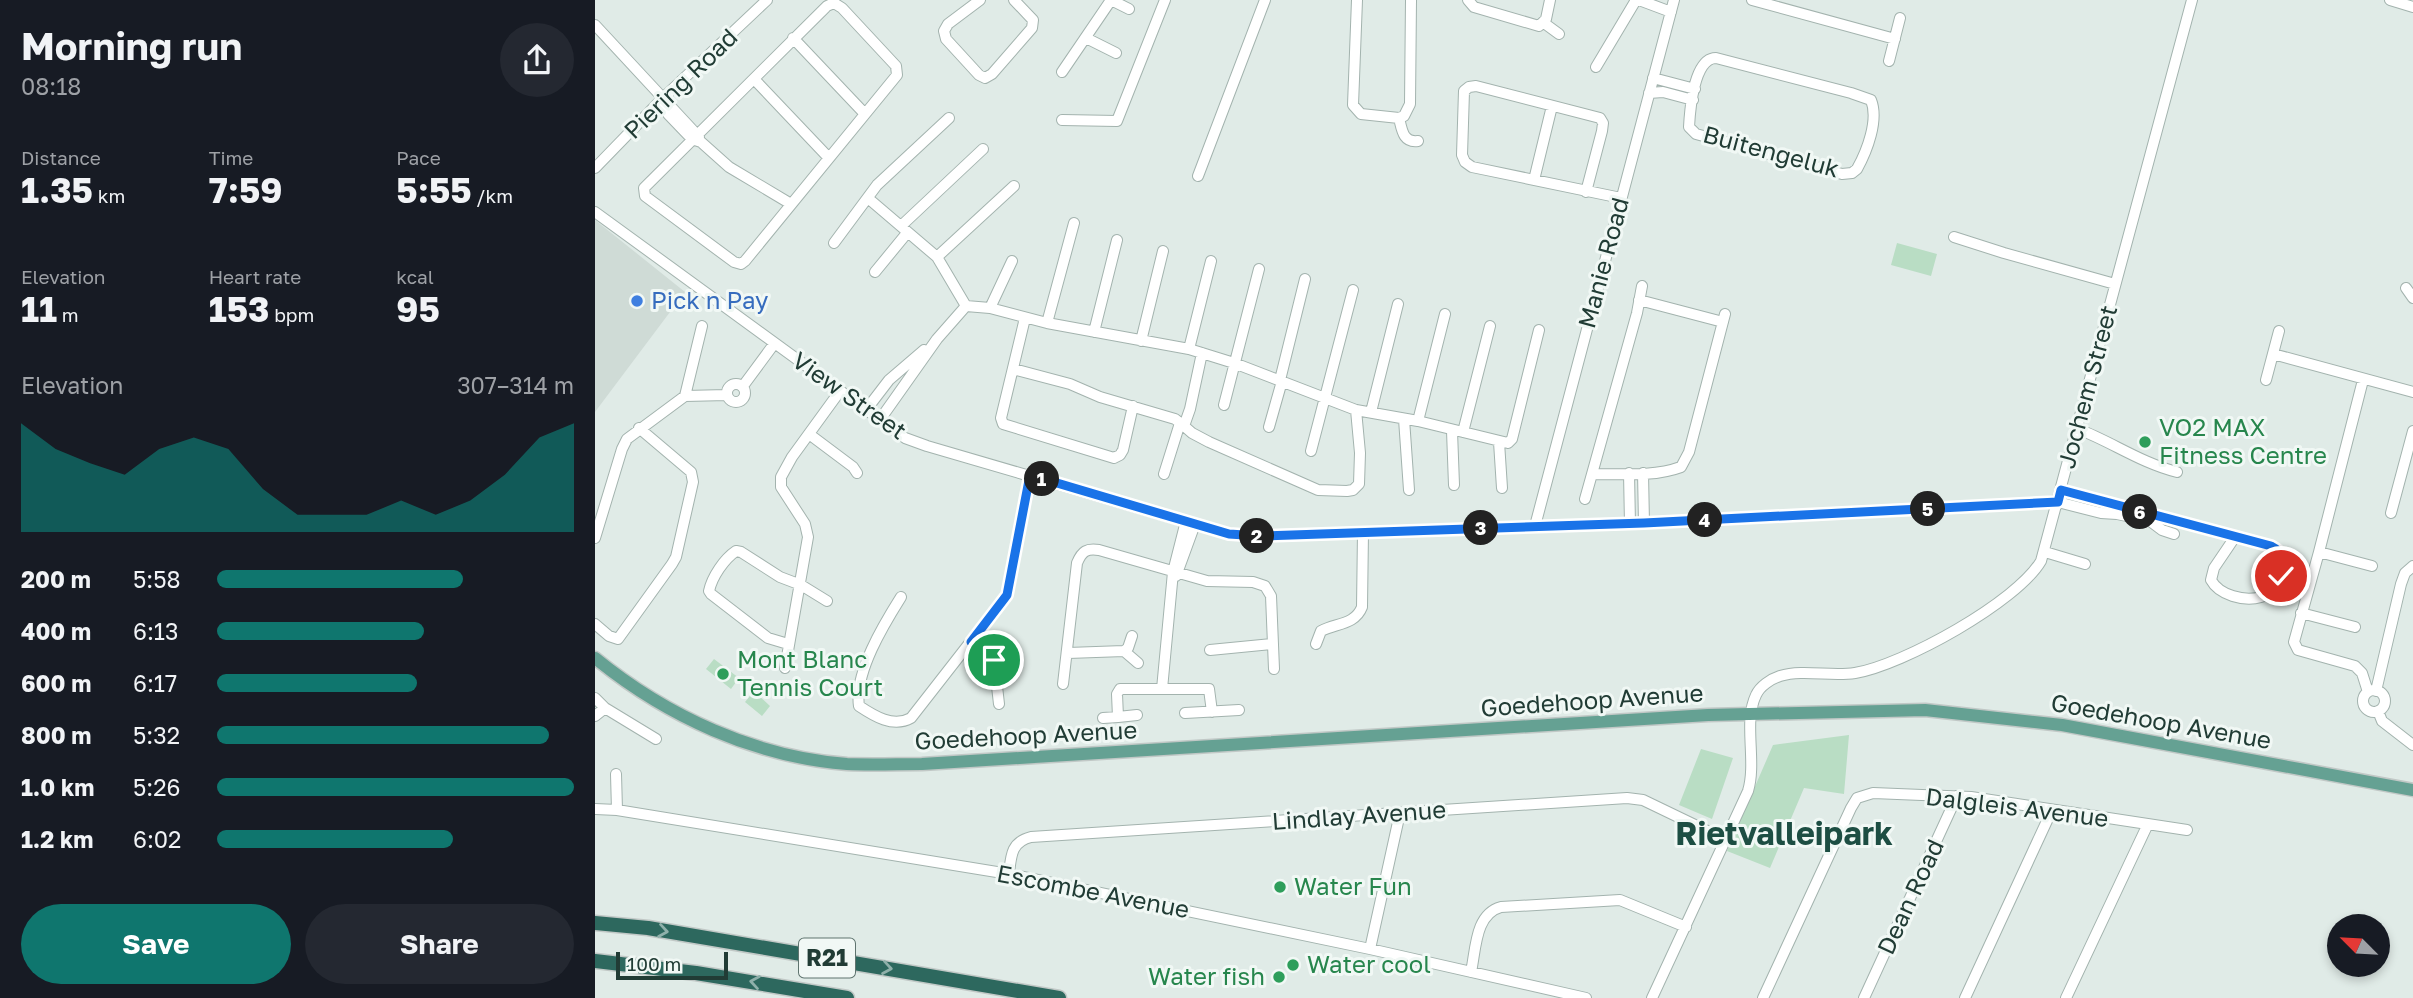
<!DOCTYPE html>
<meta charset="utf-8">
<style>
body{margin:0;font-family:"Golos Text",sans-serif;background:#242831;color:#f1f3f6;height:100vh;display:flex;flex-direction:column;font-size:26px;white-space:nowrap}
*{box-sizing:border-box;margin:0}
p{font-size:23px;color:#9ea1a6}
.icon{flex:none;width:38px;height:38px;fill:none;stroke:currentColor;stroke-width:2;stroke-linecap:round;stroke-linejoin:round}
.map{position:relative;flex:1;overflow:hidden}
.details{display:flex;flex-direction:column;background:#171b24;width:595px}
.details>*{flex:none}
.needle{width:46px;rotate:294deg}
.tools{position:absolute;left:1732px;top:914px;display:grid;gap:14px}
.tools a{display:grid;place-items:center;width:63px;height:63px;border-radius:50%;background:#171b24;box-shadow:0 4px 10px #0003;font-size:35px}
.scale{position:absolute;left:21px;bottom:18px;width:112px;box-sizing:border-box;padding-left:7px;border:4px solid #213c35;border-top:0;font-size:19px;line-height:24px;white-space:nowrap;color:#213c35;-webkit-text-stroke:5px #f1f8f5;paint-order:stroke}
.pin{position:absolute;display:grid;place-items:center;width:60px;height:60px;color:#fff;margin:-30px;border:4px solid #fff;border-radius:50%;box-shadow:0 2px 7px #0007}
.km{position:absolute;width:35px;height:35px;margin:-18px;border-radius:50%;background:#222;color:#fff;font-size:19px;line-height:35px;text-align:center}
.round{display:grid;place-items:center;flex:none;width:74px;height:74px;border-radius:37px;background:#242831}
.head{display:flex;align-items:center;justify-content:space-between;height:119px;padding:0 21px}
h1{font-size:38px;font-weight:700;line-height:52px}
.stats{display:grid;grid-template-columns:repeat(3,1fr);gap:10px;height:119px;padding:7px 21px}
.stats div{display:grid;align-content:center}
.stats b{font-size:35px;font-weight:700}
.stats small{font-size:19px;font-weight:400}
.stats p{font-size:19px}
.chart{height:196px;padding:14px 21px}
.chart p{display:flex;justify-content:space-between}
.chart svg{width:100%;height:126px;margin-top:7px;fill:#0f766e;opacity:.7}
.button{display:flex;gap:14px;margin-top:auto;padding:14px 21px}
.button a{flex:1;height:80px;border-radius:42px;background:#0f766e;color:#fff;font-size:28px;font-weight:700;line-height:80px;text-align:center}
.button a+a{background:#242831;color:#f1f3f6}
ul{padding:0 21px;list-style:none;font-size:23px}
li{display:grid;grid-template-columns:112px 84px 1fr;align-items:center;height:52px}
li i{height:18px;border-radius:9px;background:#0f766e}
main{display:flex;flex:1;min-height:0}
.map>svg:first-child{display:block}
.built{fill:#cfdbd6}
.green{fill:#b9ddc4}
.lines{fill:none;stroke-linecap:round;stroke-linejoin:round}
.minor-casing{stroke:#a3b3ae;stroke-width:12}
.major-casing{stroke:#c1c8c6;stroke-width:15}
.highway-casing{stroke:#c1c8c6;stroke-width:17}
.minor{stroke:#fff;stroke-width:10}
.major{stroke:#65a193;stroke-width:12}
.highway{stroke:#2d685e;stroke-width:14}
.oneway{stroke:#8fb0aa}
.route-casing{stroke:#fff;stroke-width:14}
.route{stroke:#1a73e8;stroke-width:9}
.shop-dot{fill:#3f7fe0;stroke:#f1f8f5;stroke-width:2.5}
.leisure-dot{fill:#2e9e5b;stroke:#f1f8f5;stroke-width:2.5}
.labels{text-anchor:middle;stroke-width:6;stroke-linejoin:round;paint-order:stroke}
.shield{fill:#f1f8f5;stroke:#5f746f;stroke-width:2}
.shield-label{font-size:23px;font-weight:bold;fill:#213c35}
.street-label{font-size:24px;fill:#213c35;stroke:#f1f8f5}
.shop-label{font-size:24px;fill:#366cbe;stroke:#f1f8f5;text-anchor:start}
.leisure-label{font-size:24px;fill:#27864d;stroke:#f1f8f5;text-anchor:start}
.district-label{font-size:32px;font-weight:bold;fill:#1d4e43;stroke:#f1f8f5}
</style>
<main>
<section class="details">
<div class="head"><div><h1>Morning run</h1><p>08:18</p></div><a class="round"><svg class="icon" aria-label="share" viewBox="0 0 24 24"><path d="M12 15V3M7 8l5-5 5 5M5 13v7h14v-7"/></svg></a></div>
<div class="stats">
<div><p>Distance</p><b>1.35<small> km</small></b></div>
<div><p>Time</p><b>7:59</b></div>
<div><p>Pace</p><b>5:55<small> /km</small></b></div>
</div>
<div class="stats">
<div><p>Elevation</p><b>11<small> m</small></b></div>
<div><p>Heart rate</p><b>153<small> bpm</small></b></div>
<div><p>kcal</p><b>95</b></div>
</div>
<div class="chart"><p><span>Elevation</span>307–314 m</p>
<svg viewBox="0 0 160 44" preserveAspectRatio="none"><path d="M0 44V6L10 15L20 20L30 24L40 15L50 11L60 15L70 29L80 38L90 38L100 38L110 33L120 38L130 33L140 24L150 11L160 6V44z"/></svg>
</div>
<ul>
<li><b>200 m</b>5:58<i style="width:69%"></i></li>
<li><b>400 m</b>6:13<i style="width:58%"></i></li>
<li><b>600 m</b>6:17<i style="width:56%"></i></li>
<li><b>800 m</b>5:32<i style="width:93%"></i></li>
<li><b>1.0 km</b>5:26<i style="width:100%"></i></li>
<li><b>1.2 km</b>6:02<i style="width:66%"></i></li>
</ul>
<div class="button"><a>Save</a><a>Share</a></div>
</section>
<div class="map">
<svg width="1818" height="998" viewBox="0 0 1818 998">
<rect width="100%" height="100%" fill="#e0ebe7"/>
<!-- built -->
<path class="built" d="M0 220 90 292 0 412Z"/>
<!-- green -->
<path class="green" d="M1302 243 1342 254 1336 276 1296 265Z
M119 659 144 678 136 689 111 669Z
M159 691 175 706 167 716 150 702Z
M1254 735 1249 794 1209 788 1175 868 1132 851 1178 745Z
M1106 749 1138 758 1117 819 1084 805Z"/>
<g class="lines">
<!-- minor casing -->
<g class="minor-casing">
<path id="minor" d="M385 0 353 24 349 31 351 39 384 75 390 78 397 74 437 28 438 20 419 0
M516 0 534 9
M762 0 758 105 766 114 804 118 809 116 815 104 816 0
M873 0 879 7 944 26 951 19 955 0
M1044 0 1076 12
M1157 0 1300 39
M1795 0 1818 7
M239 3 247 8 301 66 302 75 150 261 146 264 139 262 50 196 49 188 232 6Z
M949 23 964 34
M0 25 104 137
M198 38 270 114
M491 38 521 53
M1121 58 1256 93 1276 100C1284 120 1272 151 1262 169L1257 173 1247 174 1101 134 1094 127C1095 109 1099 58 1121 58Z
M1294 61 1305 18
M1001 67 1041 0
M467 72 516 0
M1058 78 1100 89
M159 79 233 157
M1054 93 1068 92 1098 100
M67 99 73 114 97 139 106 142 134 167 196 204
M804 118C807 130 808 143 823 141
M467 120 522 121 570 0
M0 168 67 99 172 0
M603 176 670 0
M939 180 957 106
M991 192 1007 131 1008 123 1005 118 881 86 874 87 869 91 867 155 870 162 877 167 1026 198
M274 199 342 257 371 306
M0 212 310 438 332 446 633 534 665 536 1049 523 1463 502 1506 513 1522 514 1555 521 1567 530 1579 534
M306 226 388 149
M1359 237 1409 253 1520 284
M239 243 282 185 354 118
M342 257 419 186
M280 272 312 233
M1811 288 1818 298
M1044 300 1128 322
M371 306 395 308 452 323 594 349 639 363 761 410 823 421 913 443 917 439 944 330
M395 308 417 261
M430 318 406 418 408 424 519 458 525 455 528 450 538 406
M452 323 479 223
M499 332 522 240
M546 341 568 251
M594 349 616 261
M607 353 595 409 589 426 597 433 614 442 723 490 752 491 758 490 764 484 765 453 761 410
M1678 354 1818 392
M418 369 475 384 505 397 580 419 589 426
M685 380 710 279
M1671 380 1684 331
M1768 380 1724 552 1699 642 1703 650 1760 666 1767 673 1773 692
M132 393a9 9 0 1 1 18 0a9 9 0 1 1-18 0Z
M148 386 179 344
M90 396 107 326
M629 405 664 269
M271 410 294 380 329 350
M776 412 803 304
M809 419 814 490
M284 421 342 339 371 306
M823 421 850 314
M674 427 687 381
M1483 429C1517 442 1546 463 1582 472
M857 431 859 485
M868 432 895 326
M214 434 258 467 262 473
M904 442 907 488
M716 451 758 290
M1034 473 1035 524
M1048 473 1049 523
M569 474 585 423
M998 474C1027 474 1059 477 1086 467L1094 452 1130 314
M1466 490 1676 546C1699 558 1686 591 1666 597 1649 602 1624 595 1616 580L1619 568 1640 537
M990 499 1042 313 1047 286
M1796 513 1818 431
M940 526 1079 0
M0 538 27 449 32 439 90 396 132 395
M1450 552 1490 564
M1724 552 1777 566
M581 576 600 524
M306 597C289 624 259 673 264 706 279 716 298 728 316 718L412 595 435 475
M1706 613 1760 627
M0 624 14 636 23 639 77 564 81 557 98 482 96 472 44 428
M376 642 399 660 404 704
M193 644 173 638 116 594 114 591C117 577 129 559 141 551L146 552 185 577 206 585 232 601
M721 644 726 631C741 623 760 625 767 607L768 532
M615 650 677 644
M529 651 543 663
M473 653 529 651 533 648 537 636
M190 668 213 537 210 524 186 487V477L197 457 245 391
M468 684 482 563C487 551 492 548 504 550L612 581 658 582 670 586 676 596 679 669
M567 689H614L617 712
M1768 701a11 11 0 1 1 22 0a11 11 0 1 1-22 0Z
M1781 691 1806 584 1810 573 1818 566
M0 698 10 708 61 739
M1783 711 1787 721 1818 745
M590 713 644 710
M0 716 10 708
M523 717 542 715
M508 718 523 717 522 694 525 689H567L578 572 591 521
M21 774 22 810
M0 809 22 810 414 874 775 949 991 998
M414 874C416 856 416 842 436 837L1032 798 1048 800 1131 840
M775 949 805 813
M876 972C881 949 880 914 906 907L1025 900 1091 927
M1057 998 1153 791C1162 761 1148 722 1161 695 1165 686 1176 679 1185 676 1209 669 1236 677 1260 673 1308 665 1422 602 1446 561L1597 0
M1168 998 1256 808 1262 798 1278 793 1376 797 1592 830
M1269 998 1362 796
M1370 998 1457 810
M1471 998 1552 826"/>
</g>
<!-- major casing -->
<g class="major-casing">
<path id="major" d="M0 658C71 716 160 757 252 764 277 765 302 764 327 764L1113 715 1330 710 1467 725 1818 790"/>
</g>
<!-- highway casing -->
<g class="highway-casing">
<path id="highway" d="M0 923 53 928 464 998
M0 961 101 973 252 998"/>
</g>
<!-- minor -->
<use href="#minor" class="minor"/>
<!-- major -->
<use href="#major" class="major"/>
<!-- highway -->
<use href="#highway" class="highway"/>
</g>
<!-- one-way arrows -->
<defs><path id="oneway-chevron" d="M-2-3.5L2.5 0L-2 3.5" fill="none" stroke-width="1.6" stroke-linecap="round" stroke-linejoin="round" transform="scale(1.75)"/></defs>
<g class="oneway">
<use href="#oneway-chevron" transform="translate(68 931) rotate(9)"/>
<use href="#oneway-chevron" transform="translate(292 968) rotate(9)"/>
<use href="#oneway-chevron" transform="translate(160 982) rotate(-171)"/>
</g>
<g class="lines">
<!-- route casing -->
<g class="route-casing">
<path id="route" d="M399 660 376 642 412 595 435 475 634 534 665 536 1049 523 1463 502 1466 490 1676 546C1690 553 1689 562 1686 576"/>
</g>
<!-- route -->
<use href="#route" class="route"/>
</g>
<!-- markers -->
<circle class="shop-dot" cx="42" cy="301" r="7"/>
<g class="leisure-dot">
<circle cx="1550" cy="442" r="7"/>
<circle cx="128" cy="674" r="7"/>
<circle cx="685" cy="887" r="7"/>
<circle cx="698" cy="965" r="7"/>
<circle cx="684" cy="977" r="7"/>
</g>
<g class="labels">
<!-- shield labels -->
<rect class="shield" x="204" y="938.5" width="56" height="39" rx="5"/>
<g class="shield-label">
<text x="232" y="966">R21</text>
</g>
<!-- street labels -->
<g class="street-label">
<text transform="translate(86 84) rotate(-44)" y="8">Piering Road</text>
<text transform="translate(1176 152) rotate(15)" y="8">Buitengeluk</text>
<text transform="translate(1009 263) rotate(-75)" y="8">Manie Road</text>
<text transform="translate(1493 387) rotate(-75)" y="8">Jochem Street</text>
<text transform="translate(254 396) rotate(35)" y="8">View Street</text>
<text transform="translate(997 701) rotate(-4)" y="8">Goedehoop Avenue</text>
<text transform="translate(1566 722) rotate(10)" y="8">Goedehoop Avenue</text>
<text transform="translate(431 736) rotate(-3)" y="8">Goedehoop Avenue</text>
<text transform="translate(1422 808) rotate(7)" y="8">Dalgleis Avenue</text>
<text transform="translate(764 816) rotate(-4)" y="8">Lindlay Avenue</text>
<text transform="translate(498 892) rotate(11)" y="8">Escombe Avenue</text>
<text transform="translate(1316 897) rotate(-65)" y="8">Dean Road</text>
</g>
<!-- shop labels -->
<g class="shop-label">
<text x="56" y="309">Pick n Pay</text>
</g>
<!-- leisure labels -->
<g class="leisure-label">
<text x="1564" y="436">VO2 MAX<tspan x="1564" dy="28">Fitness Centre</tspan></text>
<text x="142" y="668">Mont Blanc<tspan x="142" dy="28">Tennis Court</tspan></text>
<text x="699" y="895">Water Fun</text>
<text x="712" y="973">Water cool</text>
<text x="670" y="985" text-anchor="end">Water fish</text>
</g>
<!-- district labels -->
<g class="district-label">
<text x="1189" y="845">Rietvalleipark</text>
</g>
</g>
</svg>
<div class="tools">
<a><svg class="needle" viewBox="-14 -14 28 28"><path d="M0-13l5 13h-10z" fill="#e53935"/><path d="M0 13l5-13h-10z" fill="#9ea1a6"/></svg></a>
</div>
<div class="scale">100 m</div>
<div class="pin" style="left:399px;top:660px;background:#1e9e55"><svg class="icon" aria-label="arrive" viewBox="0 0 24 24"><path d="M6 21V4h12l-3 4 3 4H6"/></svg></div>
<div class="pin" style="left:1686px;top:576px;background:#d93025"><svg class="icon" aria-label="check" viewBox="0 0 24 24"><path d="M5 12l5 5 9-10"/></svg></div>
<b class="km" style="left:447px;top:479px">1</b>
<b class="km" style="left:662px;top:536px">2</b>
<b class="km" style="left:886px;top:528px">3</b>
<b class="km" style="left:1110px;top:520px">4</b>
<b class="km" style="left:1333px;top:509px">5</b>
<b class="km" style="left:1545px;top:512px">6</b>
</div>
</main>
